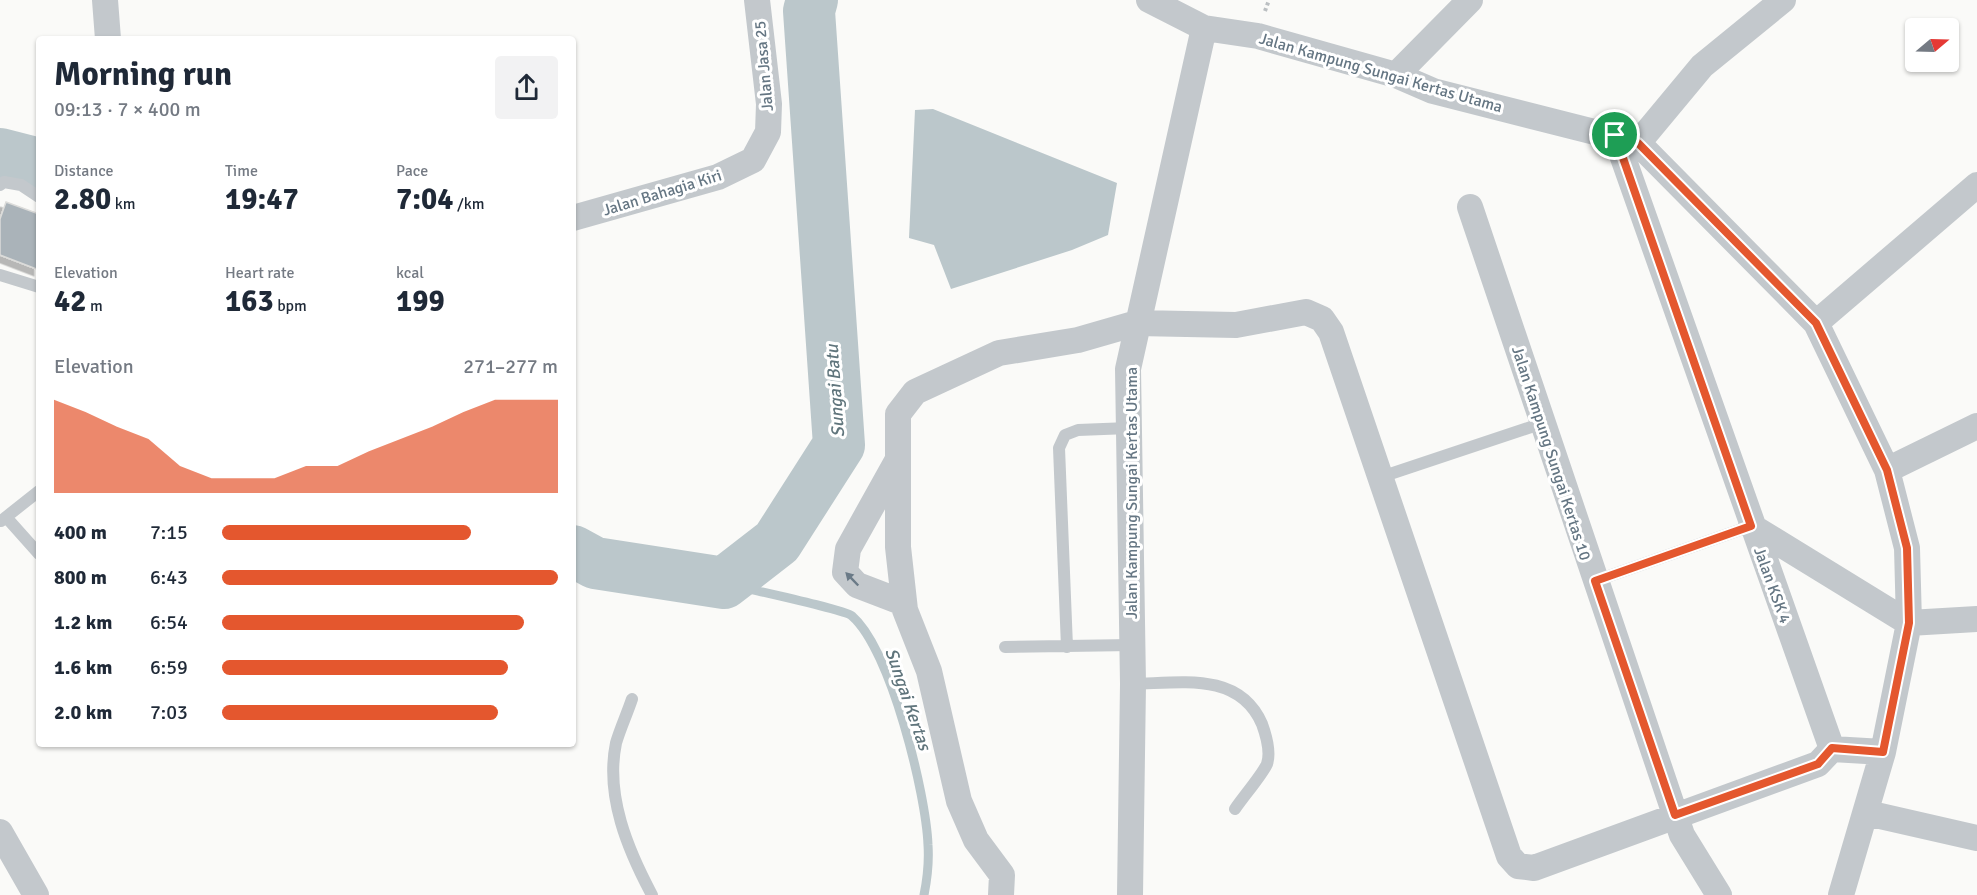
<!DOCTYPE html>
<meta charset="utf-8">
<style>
body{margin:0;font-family:Signika,sans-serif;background:#f2f2f3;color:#1f2937;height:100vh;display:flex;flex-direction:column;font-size:22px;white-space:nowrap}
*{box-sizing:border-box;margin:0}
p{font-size:20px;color:#747a83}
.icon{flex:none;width:33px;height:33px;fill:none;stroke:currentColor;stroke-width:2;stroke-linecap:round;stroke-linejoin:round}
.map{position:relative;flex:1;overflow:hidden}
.side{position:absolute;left:36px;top:36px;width:540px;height:711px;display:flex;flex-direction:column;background:#fff;border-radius:6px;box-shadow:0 2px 4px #0004}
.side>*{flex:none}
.needle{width:39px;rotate:71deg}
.buttons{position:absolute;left:1905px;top:18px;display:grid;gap:12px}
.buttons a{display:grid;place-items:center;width:54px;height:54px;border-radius:6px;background:#fff;box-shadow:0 2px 4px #0004;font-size:30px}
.pin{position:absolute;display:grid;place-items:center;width:51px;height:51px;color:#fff;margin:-26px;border:3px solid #fff;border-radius:50%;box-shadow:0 2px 6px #0007}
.round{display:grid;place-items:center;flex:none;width:63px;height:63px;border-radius:6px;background:#f2f2f3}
.head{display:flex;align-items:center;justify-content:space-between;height:102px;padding:0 18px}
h1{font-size:33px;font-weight:800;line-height:45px}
.stats{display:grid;grid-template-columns:repeat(3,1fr);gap:9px;height:102px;padding:6px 18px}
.stats div{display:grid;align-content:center}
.stats b{font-size:30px;font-weight:800}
.stats small{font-size:16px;font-weight:400}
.stats p{font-size:16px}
.chart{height:168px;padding:12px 18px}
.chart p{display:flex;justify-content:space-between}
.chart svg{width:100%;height:108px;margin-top:6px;fill:#e4572e;opacity:.7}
ul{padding:0 18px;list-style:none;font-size:20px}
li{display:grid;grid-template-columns:96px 72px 1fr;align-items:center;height:45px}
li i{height:15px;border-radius:8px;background:#e4572e}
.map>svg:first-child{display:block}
.water{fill:#bbc7cb}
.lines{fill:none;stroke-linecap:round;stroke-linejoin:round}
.stream{stroke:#bbc7cb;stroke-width:9}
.river{stroke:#bbc7cb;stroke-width:52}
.building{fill:#aab3b9;stroke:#dcdcda;stroke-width:1.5;filter:url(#shadow)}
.path{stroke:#bbbfc2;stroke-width:4;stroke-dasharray:3 3;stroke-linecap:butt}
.service{stroke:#c3c8cc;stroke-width:12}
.minor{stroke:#c3c8cc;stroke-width:26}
.oneway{fill:#6a7a87}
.route-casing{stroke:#fff;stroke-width:12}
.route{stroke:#e4572e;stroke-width:8}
.labels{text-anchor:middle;stroke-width:6;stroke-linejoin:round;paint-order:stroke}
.street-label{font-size:16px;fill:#657683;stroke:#fff}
.water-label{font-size:18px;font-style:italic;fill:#60757c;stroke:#fff}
</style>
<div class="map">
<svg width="1977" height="895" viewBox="0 0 1977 895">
<defs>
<filter id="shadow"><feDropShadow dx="-5.5" dy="5.5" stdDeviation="0" flood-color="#0004"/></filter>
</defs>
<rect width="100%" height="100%" fill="#fafaf8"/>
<!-- water -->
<path class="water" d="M933 109 1117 183 1108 235 1072 250 951 289 934 245 909 238 915 110Z"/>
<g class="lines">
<!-- stream -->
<path class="stream" d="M805 0 809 11
M724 583C742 588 844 609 852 616 891 650 926 794 928 845 929 860 927 880 924 895"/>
<!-- river -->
<path class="river" d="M0 154 39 164
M573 551 595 563 724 583 777 542 839 445 809 11 812 0"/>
</g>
<!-- building -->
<path class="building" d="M6 202 39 214V270L0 255V219Z"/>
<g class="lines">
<!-- path -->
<path class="path" d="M1265 11 1269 0"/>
<!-- service -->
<path class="service" d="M0 185 4 182 21 185 39 197
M0 275 39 287
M1381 477 1543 423
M6 517 39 554
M1 521 39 491
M1595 581 1751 526
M1005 647 1132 645
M1067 647 1059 448 1065 435 1078 430 1129 428
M1133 684C1180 683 1239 671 1262 724 1266 735 1271 752 1267 764 1262 775 1243 797 1235 809
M632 699C627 714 620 729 616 743 605 796 628 850 652 895"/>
<!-- minor -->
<path class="minor" d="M105 0 108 39
M1149 0 1204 28 1258 36 1396 75 1433 91 1638 143 1816 323 1887 470 1907 548 1909 623 1883 752 1841 895
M1396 75 1470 0
M1615 135 1832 749 1883 752
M1638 143 1702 66 1783 0
M1470 207 1682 835 1719 895
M573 218 718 177 753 160 768 132 769 104 757 0
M1816 323 1977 185
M897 461 848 549 845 572 857 585 904 603
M1887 470 1977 426
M1751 526 1909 623
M1909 623 1977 619
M1867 813 1977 838
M0 832 36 895
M1001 895 1002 875 976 840 959 801 929 671 905 610 898 547V414L915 392 999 353 1078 340 1137 323 1236 325 1306 312 1322 319 1331 332 1509 856 1518 866 1534 868 1818 764 1832 749
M1130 895 1133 684 1128 369 1204 28"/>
</g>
<!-- one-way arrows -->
<defs><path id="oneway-solid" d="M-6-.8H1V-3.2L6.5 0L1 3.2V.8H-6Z" transform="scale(1.5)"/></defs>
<use class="oneway" href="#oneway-solid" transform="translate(852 579) rotate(-134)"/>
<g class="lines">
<!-- route casing -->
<g class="route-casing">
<path id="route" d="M1615 135 1638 143 1816 323 1887 470 1907 548 1909 623 1883 752 1832 748 1818 764 1675 815 1595 581 1751 526Z"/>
</g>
<!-- route -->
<use href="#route" class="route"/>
</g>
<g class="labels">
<!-- street labels -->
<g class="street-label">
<text transform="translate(763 66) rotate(-95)" y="6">Jalan Jasa 25</text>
<text transform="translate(1381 72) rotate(16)" y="6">Jalan Kampung Sungai Kertas Utama</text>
<text transform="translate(662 192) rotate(-17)" y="6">Jalan Bahagia Kiri</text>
<text transform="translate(1552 453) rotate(72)" y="6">Jalan Kampung Sungai Kertas 10</text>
<text transform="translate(1131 493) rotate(-90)" y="6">Jalan Kampung Sungai Kertas Utama</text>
<text transform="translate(1773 585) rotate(70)" y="6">Jalan KSK 4</text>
</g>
<!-- water labels -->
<g class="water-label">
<text transform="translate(835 391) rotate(-94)" y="6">Sungai Batu</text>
<text transform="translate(908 699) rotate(71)" y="6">Sungai Kertas</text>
</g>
</g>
</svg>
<div class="buttons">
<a><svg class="needle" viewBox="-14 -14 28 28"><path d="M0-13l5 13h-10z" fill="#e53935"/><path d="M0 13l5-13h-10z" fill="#747a83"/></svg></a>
</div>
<div class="pin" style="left:1615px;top:135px;background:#1e9e55"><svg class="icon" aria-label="arrive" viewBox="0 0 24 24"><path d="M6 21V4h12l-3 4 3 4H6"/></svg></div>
<section class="side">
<div class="head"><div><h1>Morning run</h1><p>09:13 · 7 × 400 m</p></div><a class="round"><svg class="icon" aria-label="share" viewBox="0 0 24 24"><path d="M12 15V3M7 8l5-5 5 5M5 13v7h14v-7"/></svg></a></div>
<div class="stats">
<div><p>Distance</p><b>2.80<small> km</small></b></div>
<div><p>Time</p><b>19:47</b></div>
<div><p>Pace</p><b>7:04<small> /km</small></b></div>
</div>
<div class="stats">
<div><p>Elevation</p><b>42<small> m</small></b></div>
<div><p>Heart rate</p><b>163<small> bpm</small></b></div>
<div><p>kcal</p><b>199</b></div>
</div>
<div class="chart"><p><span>Elevation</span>271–277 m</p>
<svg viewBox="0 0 160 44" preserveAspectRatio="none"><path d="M0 44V6L10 11L20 17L30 22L40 33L50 38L60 38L70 38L80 33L90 33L100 27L110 22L120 17L130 11L140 6L150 6L160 6V44z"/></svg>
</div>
<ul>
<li><b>400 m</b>7:15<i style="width:74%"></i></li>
<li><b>800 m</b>6:43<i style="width:100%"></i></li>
<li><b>1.2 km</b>6:54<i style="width:90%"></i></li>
<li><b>1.6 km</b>6:59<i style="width:85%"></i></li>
<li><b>2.0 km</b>7:03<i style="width:82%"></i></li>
</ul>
</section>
</div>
